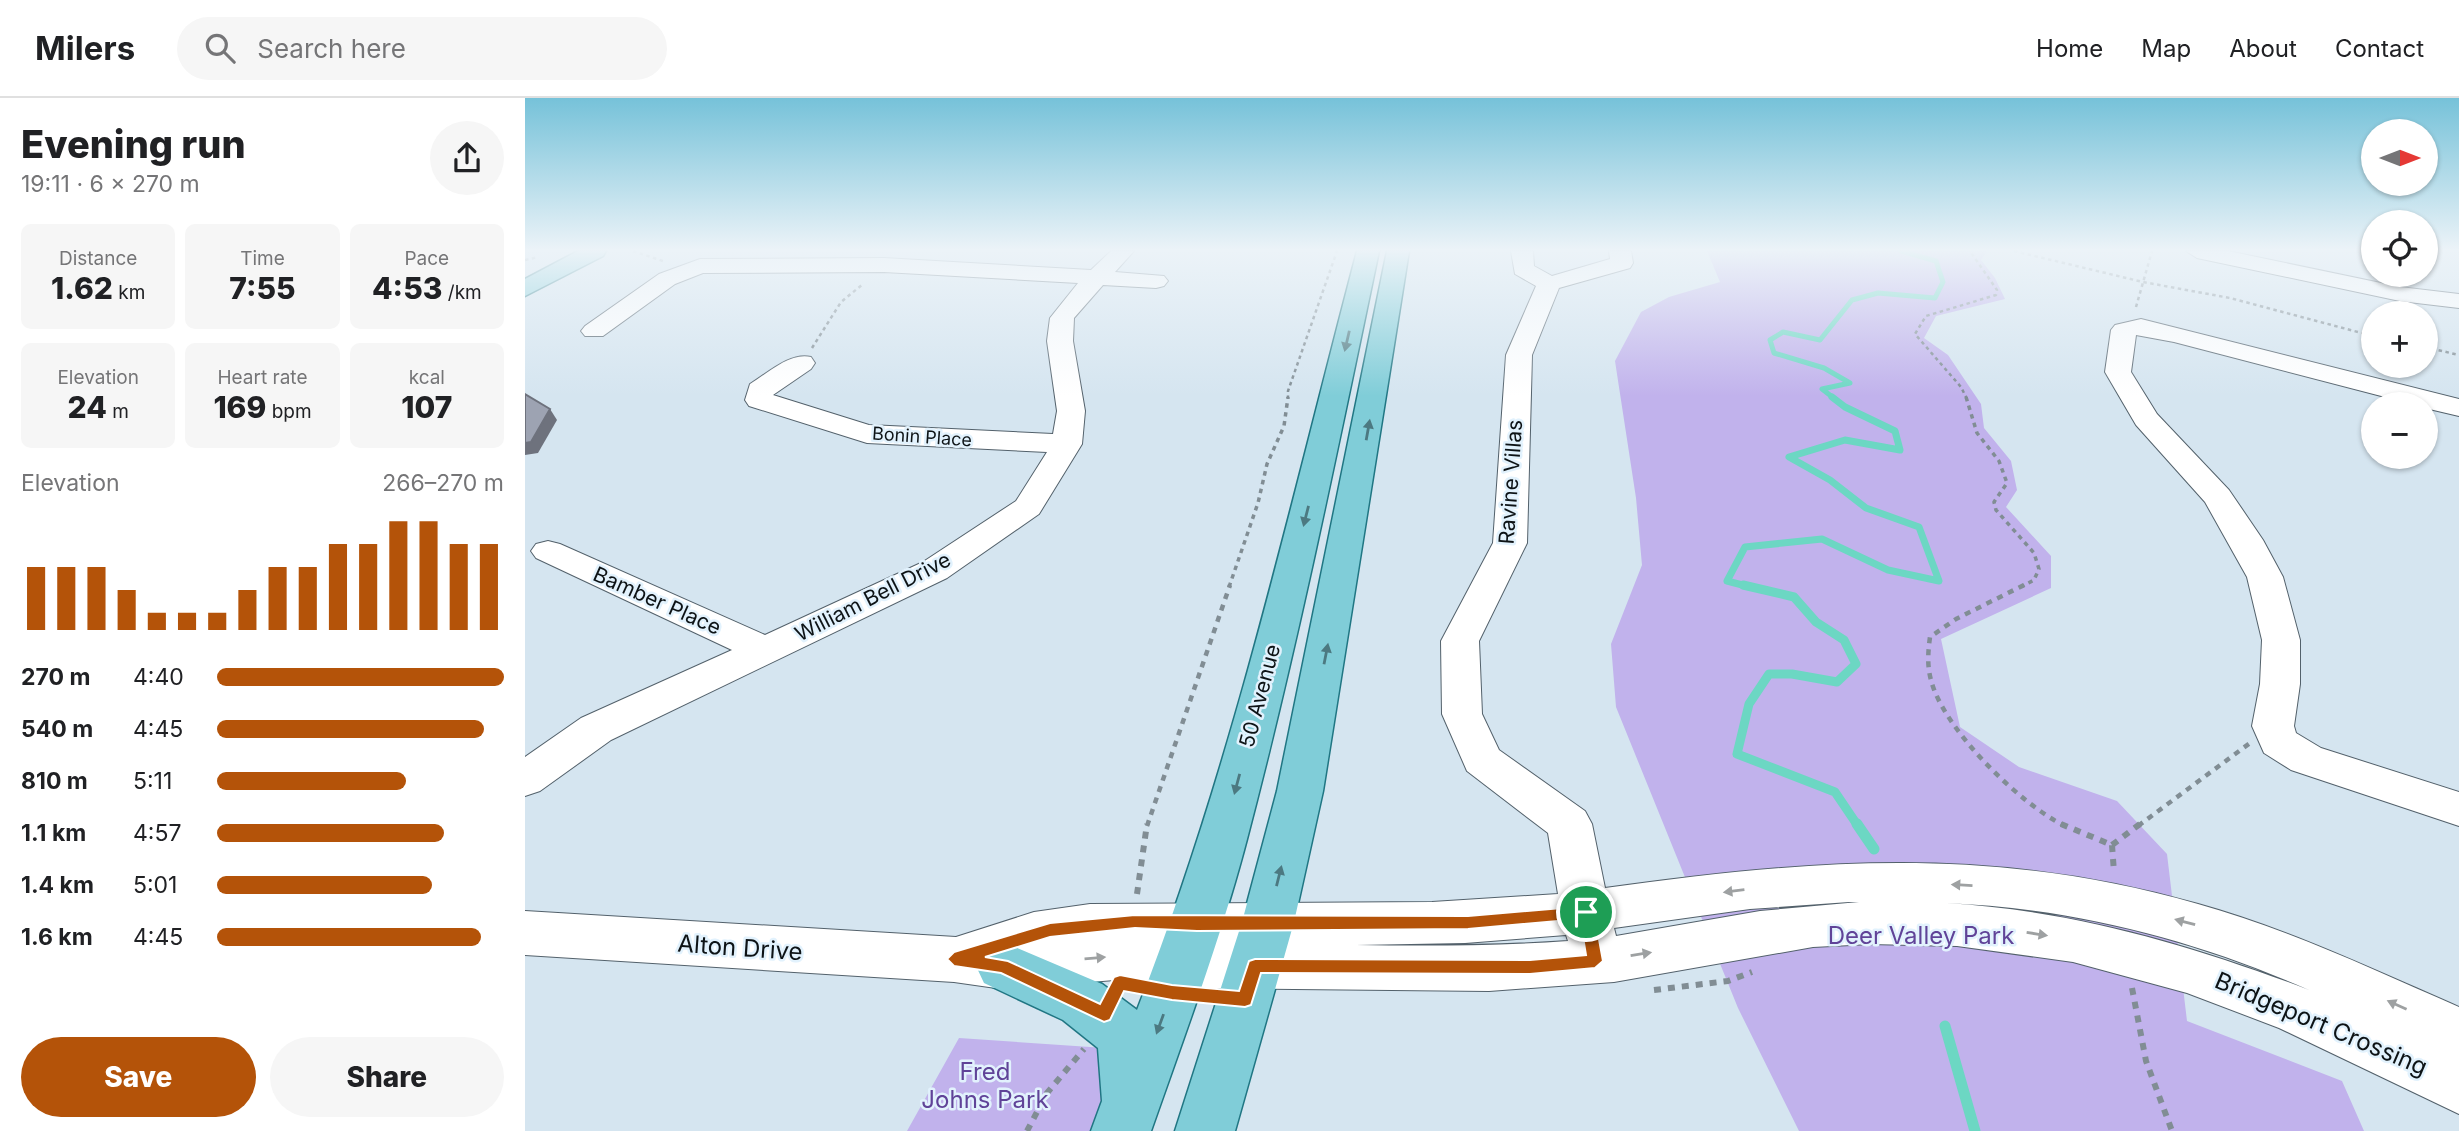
<!DOCTYPE html>
<meta charset="utf-8">
<style>
body{margin:0;font-family:Inter,sans-serif;background:#f6f6f6;color:#202124;height:100vh;display:flex;flex-direction:column;font-size:26px;white-space:nowrap}
*{box-sizing:border-box;margin:0}
p{font-size:23px;color:#757577}
.icon{flex:none;width:38px;height:38px;fill:none;stroke:currentColor;stroke-width:2;stroke-linecap:round;stroke-linejoin:round}
.map{position:relative;flex:1;overflow:hidden}
.drawer{display:flex;flex-direction:column;background:#fff;width:525px}
.drawer>*{flex:none}
.needle{width:46px;rotate:90deg}
.buttons{position:absolute;left:1836px;top:21px;display:grid;gap:14px}
.buttons a{display:grid;place-items:center;width:77px;height:77px;border-radius:50%;background:#fff;box-shadow:0 2px 5px #0004;font-size:35px}
.pin{position:absolute;display:grid;place-items:center;width:60px;height:60px;color:#fff;margin:-30px;border:4px solid #fff;border-radius:50%;box-shadow:0 2px 7px #0007}
.round{display:grid;place-items:center;flex:none;width:74px;height:74px;border-radius:37px;background:#f6f6f6}
.overview{display:flex;align-items:center;justify-content:space-between;height:119px;padding:0 21px}
h1{font-size:38px;font-weight:800;line-height:52px}
.metrics{display:grid;grid-template-columns:repeat(3,1fr);gap:10px;height:119px;padding:7px 21px}
.metrics div{display:grid;align-content:center;border-radius:10px;background:#f6f6f6;text-align:center}
.metrics b{font-size:30px;font-weight:800}
.metrics small{font-size:19px;font-weight:400}
.metrics p{font-size:19px}
.chart{height:196px;padding:14px 21px}
.chart p{display:flex;justify-content:space-between}
.chart svg{width:100%;height:126px;margin-top:7px;stroke:#b45309;stroke-width:6}
.action{display:flex;gap:14px;margin-top:auto;padding:14px 21px}
.action a{flex:1;height:80px;border-radius:42px;background:#b45309;color:#fff;font-size:28px;font-weight:800;line-height:80px;text-align:center}
.action a+a{background:#f6f6f6;color:#202124}
ul{padding:0 21px;list-style:none;font-size:23px}
li{display:grid;grid-template-columns:112px 84px 1fr;align-items:center;height:52px}
li i{height:18px;border-radius:9px;background:#b45309}
header{display:flex;align-items:center;gap:42px;box-sizing:border-box;height:98px;padding:0 35px;background:#fff;border-bottom:2px solid #e0e0e0}
header strong{font-size:33px}
nav{display:flex;gap:38px;margin-inline-start:auto;font-size:24px}
.search{width:490px;height:63px;background:#f6f6f6;display:flex;align-items:center;gap:18px;box-sizing:border-box;padding:0 24px;border-radius:38px;color:#757577;font-size:26px}
main{display:flex;flex:1;min-height:0}
.map>svg:first-child{display:block}
.green{fill:#c1b2ec}
.lines{fill:none;stroke-linecap:round;stroke-linejoin:round}
.stream-far3{stroke:#6cd7c3;stroke-width:5}
.stream-far2{stroke:#6cd7c3;stroke-width:7}
.stream-far1{stroke:#6cd7c3;stroke-width:9}
.stream{stroke:#6cd7c3;stroke-width:11}
.minor-casing{stroke:#53616b;stroke-width:2}
.major-casing{stroke:#207683;stroke-width:3}
.path-far3{stroke:#818d94;stroke-width:2.5;stroke-dasharray:3.5 3.5;stroke-linecap:butt}
.path-far2{stroke:#818d94;stroke-width:3.5;stroke-dasharray:4.5 4.5;stroke-linecap:butt}
.path-far1{stroke:#818d94;stroke-width:4.5;stroke-dasharray:6 6;stroke-linecap:butt}
.path{stroke:#818d94;stroke-width:6;stroke-dasharray:7 7;stroke-linecap:butt}
.minor{fill:#fff;fill-rule:evenodd}
.major{fill:#80cdd8;fill-rule:evenodd}
.shaded-wall{fill:#6e727d}
.building{fill:#9da3b2;stroke:#6e727d;stroke-width:2}
.oneway{fill:#4c7981}
.oneway2{fill:#9ea1a2}
.route{fill:#b45309;stroke:#fff;stroke-width:2;fill-rule:evenodd}
.labels{text-anchor:middle;stroke-width:5;stroke-linejoin:round;paint-order:stroke}
.far-street-label{font-size:18px;fill:#0d1316;stroke:#e2f2fd}
.street-label{font-size:21px;fill:#0d1316;stroke:#e2f2fd}
.near-park-label{font-size:24px;fill:#604398;stroke:#e2f2fd}
.near-street-label{font-size:24px;fill:#0d1316;stroke:#e2f2fd}
</style>
<header>
<strong>Milers</strong>
<div class="search"><svg class="icon" aria-label="search" viewBox="0 0 24 24"><circle cx="10" cy="10" r="6"/><path d="M15 15l6 6"/></svg>Search here</div>
<nav><a>Home</a><a>Map</a><a>About</a><a>Contact</a></nav>
</header>
<main>
<section class="drawer">
<div class="overview"><div><h1>Evening run</h1><p>19:11 · 6 × 270 m</p></div><a class="round"><svg class="icon" aria-label="share" viewBox="0 0 24 24"><path d="M12 15V3M7 8l5-5 5 5M5 13v7h14v-7"/></svg></a></div>
<div class="metrics">
<div><p>Distance</p><b>1.62<small> km</small></b></div>
<div><p>Time</p><b>7:55</b></div>
<div><p>Pace</p><b>4:53<small> /km</small></b></div>
</div>
<div class="metrics">
<div><p>Elevation</p><b>24<small> m</small></b></div>
<div><p>Heart rate</p><b>169<small> bpm</small></b></div>
<div><p>kcal</p><b>107</b></div>
</div>
<div class="chart"><p><span>Elevation</span>266–270 m</p>
<svg viewBox="0 0 160 44" preserveAspectRatio="none"><path d="M5 44V22M15 44V22M25 44V22M35 44V30M45 44V38M55 44V38M65 44V38M75 44V30M85 44V22M95 44V22M105 44V14M115 44V14M125 44V6M135 44V6M145 44V14M155 44V14"/></svg>
</div>
<ul>
<li><b>270 m</b>4:40<i style="width:100%"></i></li>
<li><b>540 m</b>4:45<i style="width:93%"></i></li>
<li><b>810 m</b>5:11<i style="width:66%"></i></li>
<li><b>1.1 km</b>4:57<i style="width:79%"></i></li>
<li><b>1.4 km</b>5:01<i style="width:75%"></i></li>
<li><b>1.6 km</b>4:45<i style="width:92%"></i></li>
</ul>
<div class="action"><a>Save</a><a>Share</a></div>
</section>
<div class="map">
<svg width="1934" height="1033" viewBox="0 0 1934 1033">
<rect width="100%" height="100%" fill="#d5e5f0"/>
<!-- green -->
<path class="green" d="M1182 153H1462L1456 162 1470 180 1480 201 1411 218 1399 240 1423 257 1456 306 1459 330 1486 363 1492 392 1481 409 1526 458V490L1416 541 1435 629 1494 669 1592 703 1642 756 1662 923 1817 983 1839 1033H1274L1213 910 1091 609 1086 546 1117 467 1111 400 1090 263 1116 214 1144 199 1195 184Z
M434 940 580 950 575 1033H382Z"/>
<g class="lines">
<!-- stream-far3 -->
<path class="stream-far3" d="M1310 301 1297 291 1325 285 1299 270 1249 255 1245 242 1258 234 1295 242 1327 202 1353 195 1410 200 1418 184 1411 163 1376 153"/>
<!-- stream-far2 -->
<path class="stream-far2" d="M1225 489 1202 483 1220 449 1297 441 1363 472 1414 483 1394 429 1341 410 1305 382 1264 359 1320 342 1375 352 1370 333 1320 309 1307 299"/>
<!-- stream-far1 -->
<path class="stream-far1" d="M1218 487 1269 499 1291 524 1319 542 1331 566 1312 584 1267 576H1244L1224 606 1212 656 1310 694 1333 728"/>
<!-- stream -->
<path class="stream" d="M1332 726 1349 751
M1420 928 1450 1033"/>
<!-- minor casing -->
<g class="minor-casing">
<path id="minor" d="M586 153H609L590 174 639 178 643 183 639 188 631 190 578 187 549 220 548 243 560 313 557 346 514 416 422 480 86 642 15 693 0 698V659L56 620 207 552 11 460 6 453 11 446 23 443 35 446 240 537 398 464 491 403 522 354 342 345 224 308 220 302 225 286C243 275 265 254 286 259L290 265 286 271 248 297 344 327 528 336 532 313 522 243 525 220 553 185 359 174 178 175 150 186 78 238H60L56 233 60 228 134 176 175 161 359 160 566 172Z
M986 153H1008L1009 168 1027 178 1085 161 1084 153H1106L1108 165 1105 170 1034 190 1007 257 1002 445 954 543 957 616 974 652 1060 713 1067 726 1080 790C1289 761 1467 747 1673 806 1763 831 1849 872 1934 909V1016L1754 930 1662 895 1548 864 1432 848 1345 846 1288 849 1089 884 964 893 657 890 602 881 478 891 429 884 0 857V813L431 839 509 814 565 806 907 804 1033 796 1023 735 942 673 917 616 916 543 968 445 981 257 1011 188 990 176ZM1324 804H1334L1235 813 1091 838 1089 830 1225 811ZM1420 805C1547 810 1668 841 1784 892 1666 847 1547 812 1420 805ZM1041 837 1043 843C972 848 902 848 831 847L940 845Z
M1661 153H1703L1875 189 1934 196V210L1875 203 1672 160Z
M1616 221 1934 301V318L1900 310V306H1887L1649 244 1611 237 1606 274 1632 316 1704 392 1738 442 1758 479 1775 542V586L1769 628 1771 635 1796 650 1934 694V728L1766 672 1739 655 1727 628 1735 586 1737 542 1722 479 1680 404 1611 327 1580 274 1586 232 1590 227Z"/>
</g>
<!-- major casing -->
<g class="major-casing">
<path id="major" d="M53 153H81L78 158 0 198V181Z
M832 153H854C813 349 773 547 722 741 696 840 660 936 626 1033H566L577 1003 573 950 538 922 459 885 451 868 459 851 478 844 577 886 612 912C708 667 765 407 832 153Z
M862 153H884L798 693 769 824 710 1033H650L717 824 752 693Z"/>
</g>
<!-- path-far3 -->
<path class="path-far3" d="M108 153 138 163
M1489 153 1618 184 1705 200 1848 238
M0 162 13 159
M1611 209 1627 153
M1900 249 1934 257
M287 250 316 204 338 186
M763 301V293L812 153
M1442 301 1436 289 1390 236 1401 218 1471 197 1472 192 1445 153"/>
<!-- path-far2 -->
<path class="path-far2" d="M1441 299 1452 335 1474 363 1482 385 1469 404 1471 412 1509 455 1514 471 1509 482 1496 489
M704 489 733 405 742 366 759 328 763 299"/>
<!-- path-far1 -->
<path class="path-far1" d="M1499 487 1431 521 1405 539C1403 554 1402 568 1406 582 1418 631 1496 707 1540 728
M622 728 705 487
M1613 728 1725 645"/>
<!-- path -->
<path class="path" d="M1536 726 1587 747
M1587 747 1589 774
M1587 747 1615 726
M612 796 622 726
M1607 890 1621 963 1647 1033
M1129 892 1203 883 1227 874
M502 1033 522 995 559 951"/>
<!-- minor -->
<use href="#minor" class="minor"/>
<!-- major -->
<use href="#major" class="major"/>
</g>
<!-- shaded-wall -->
<path class="shaded-wall" d="M25 311 32 322 13 355 0 357V345Z"/>
<!-- building -->
<path class="building" d="M0 296 25 311 6 344 0 345Z"/>
<!-- one-way arrows -->
<defs><path id="oneway-solid" d="M-6-.8H1V-3.2L6.5 0L1 3.2V.8H-6Z" transform="scale(1.75)"/></defs>
<g class="oneway">
<use href="#oneway-solid" transform="translate(822 243) rotate(103)"/>
<use href="#oneway-solid" transform="translate(843 332) rotate(-80)"/>
<use href="#oneway-solid" transform="translate(781 418) rotate(104)"/>
<use href="#oneway-solid" transform="translate(801 556) rotate(-79)"/>
<use href="#oneway-solid" transform="translate(712 686) rotate(105)"/>
<use href="#oneway-solid" transform="translate(754 778) rotate(-76)"/>
<use href="#oneway-solid" transform="translate(635 926) rotate(110)"/>
</g>
<g class="oneway2">
<use href="#oneway-solid" transform="translate(1437 787) rotate(-177)"/>
<use href="#oneway-solid" transform="translate(1209 793) rotate(173)"/>
<use href="#oneway-solid" transform="translate(1660 824) rotate(-165)"/>
<use href="#oneway-solid" transform="translate(1512 836) rotate(9)"/>
<use href="#oneway-solid" transform="translate(1116 856) rotate(-9)"/>
<use href="#oneway-solid" transform="translate(570 860) rotate(-5)"/>
<use href="#oneway-solid" transform="translate(1872 907) rotate(-156)"/>
</g>
<!-- sky -->
<linearGradient id="sky" x2="0" y2="1"><stop stop-color="#76c2d9"/><stop offset="0.51" stop-color="#ecf3f8"/><stop offset="1" stop-color="#ecf3f8" stop-opacity="0"/></linearGradient>
<rect width="1934" height="298" fill="url(#sky)"/>
<!-- route -->
<path class="route" d="M1061 808 1069 814 1078 863 1070 870 1005 876 736 875 726 907 720 909 647 902 599 893 585 922 579 924 476 875 429 868 422 861 429 854 525 825 610 817 943 818ZM1055 821 1061 857 1005 862 730 861 724 863 714 893 647 887 595 877 589 879 575 906 483 863 460 859 525 839 610 830 672 833 943 831Z"/>
<g class="labels">
<!-- far-street labels -->
<g class="far-street-label">
<text transform="translate(397 339) rotate(4)" y="6">Bonin Place</text>
</g>
<!-- street labels -->
<g class="street-label">
<text transform="translate(986 384) rotate(-86)" y="7">Ravine Villas</text>
<text transform="translate(348 499) rotate(-27)" y="7">William Bell Drive</text>
<text transform="translate(132 503) rotate(24)" y="7">Bamber Place</text>
<text transform="translate(735 598) rotate(-75)" y="7">50 Avenue</text>
</g>
<!-- near-park labels -->
<g class="near-park-label">
<text x="1396" y="846">Deer Valley Park</text>
<text x="460" y="982">Fred<tspan x="460" dy="28">Johns Park</tspan></text>
</g>
<!-- near-street labels -->
<g class="near-street-label">
<text transform="translate(215 850) rotate(4)" y="8">Alton Drive</text>
<text transform="translate(1796 926) rotate(23)" y="8">Bridgeport Crossing</text>
</g>
</g>
</svg>
<div class="buttons">
<a><svg class="needle" viewBox="-14 -14 28 28"><path d="M0-13l5 13h-10z" fill="#e53935"/><path d="M0 13l5-13h-10z" fill="#757577"/></svg></a>
<a><svg class="icon" aria-label="locate" viewBox="0 0 24 24"><circle cx="12" cy="12" r="6"/><path d="M12 2v4M12 18v4M2 12h4M18 12h4"/></svg></a>
<a>+</a>
<a>−</a>
</div>
<div class="pin" style="left:1061px;top:814px;background:#1e9e55"><svg class="icon" aria-label="arrive" viewBox="0 0 24 24"><path d="M6 21V4h12l-3 4 3 4H6"/></svg></div>
</div>
</main>
